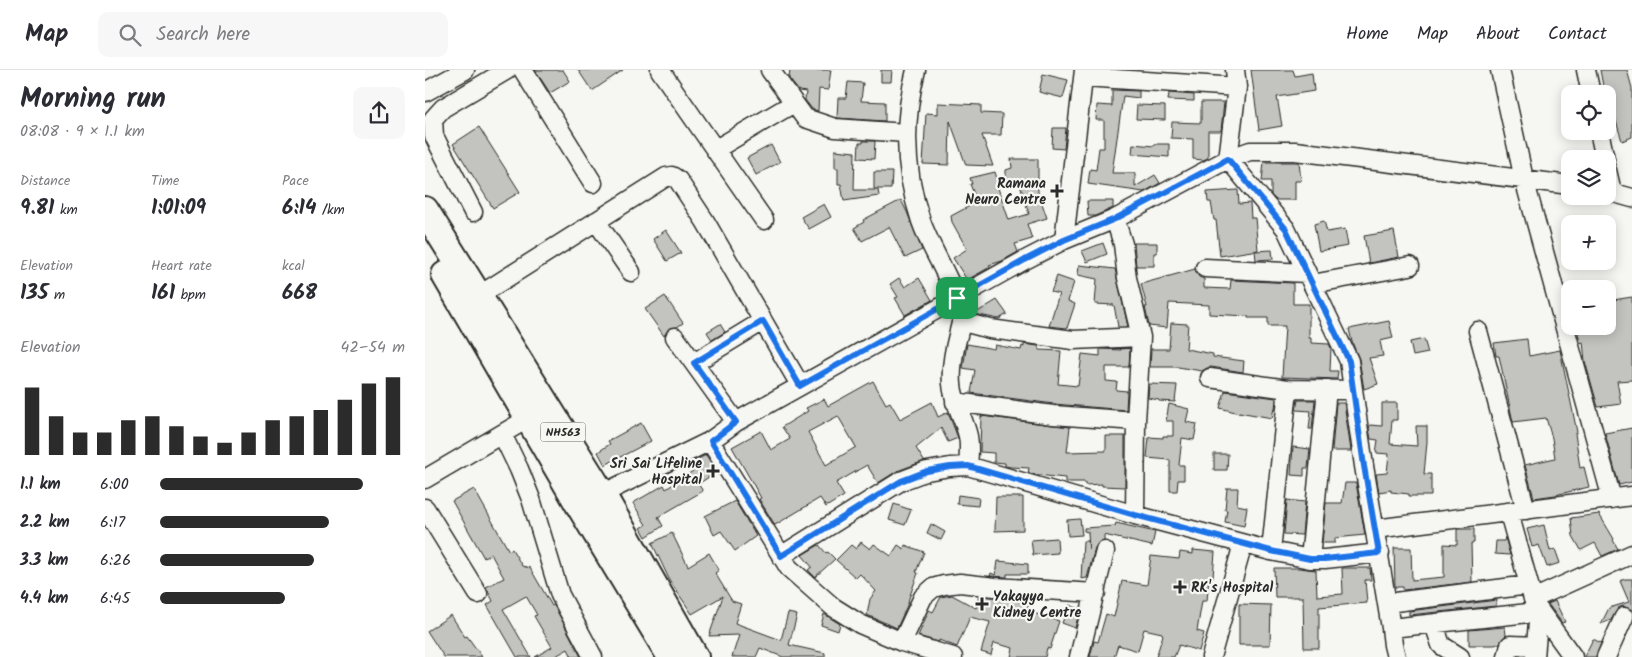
<!DOCTYPE html>
<meta charset="utf-8">
<style>
body{margin:0;font-family:Kalam,sans-serif;background:#f7f7f7;color:#2b2b33;height:100vh;display:flex;flex-direction:column;font-size:19px;white-space:nowrap}
*{box-sizing:border-box;margin:0}
p{font-size:16px;color:#7c7c81}
.icon{flex:none;width:28px;height:28px;fill:none;stroke:currentColor;stroke-width:2;stroke-linecap:round;stroke-linejoin:round}
.map{position:relative;flex:1;overflow:hidden}
.sheet{display:flex;flex-direction:column;background:#fff;width:425px}
.sheet>*{flex:none}
.tools{position:absolute;left:1136px;top:15px;display:grid;gap:10px}
.tools a{display:grid;place-items:center;width:55px;height:55px;border-radius:10px;background:#fff;box-shadow:0 2px 12px #0003;font-size:25px}
.pin{position:absolute;display:grid;place-items:center;width:42px;height:42px;color:#fff;margin:-21px;border-radius:10px;box-shadow:0 2px 8px #0006}
.round{display:grid;place-items:center;flex:none;width:52px;height:52px;border-radius:10px;background:#f7f7f7}
.summary{display:flex;align-items:center;justify-content:space-between;height:85px;padding:0 20px}
h1{font-size:28px;font-weight:700;line-height:38px}
.figures{display:grid;grid-template-columns:repeat(3,1fr);gap:8px;height:85px;padding:5px 20px}
.figures div{display:grid;align-content:center}
.figures b{font-size:21px;font-weight:700}
.figures small{font-size:14px;font-weight:400}
.figures p{font-size:14px}
.chart{height:140px;padding:10px 20px}
.chart p{display:flex;justify-content:space-between}
.chart svg{width:100%;height:90px;margin-top:5px;stroke:#2b2b2b;stroke-width:6}
ul{padding:0 20px;list-style:none;font-size:16px}
li{display:grid;grid-template-columns:80px 60px 1fr;align-items:center;height:38px}
li i{height:12px;border-radius:6px;background:#2b2b2b}
header{display:flex;align-items:center;gap:30px;box-sizing:border-box;height:70px;padding:0 25px;background:#fff;border-bottom:1px solid #e1e1e2}
header strong{font-size:24px}
nav{display:flex;gap:28px;margin-inline-start:auto;font-size:18px}
.search{width:350px;height:45px;background:#f7f7f7;display:flex;align-items:center;gap:12px;box-sizing:border-box;padding:0 18px;border-radius:10px;color:#7c7c81;font-size:19px}
main{display:flex;flex:1;min-height:0}
.map>svg:first-child{display:block}
.building{fill:#c3c3c0;stroke:#2b2b2b;fill-rule:evenodd}
.lines{fill:none;stroke-linecap:round;stroke-linejoin:round}
.minor-casing{stroke:#2b2b2b;stroke-width:21}
.highway-casing{stroke:#2b2b2b;stroke-width:30}
.minor{stroke:#f6f6f2;stroke-width:18}
.highway{stroke:#f6f6f2;stroke-width:26}
.route-casing{stroke:#fff;stroke-width:10}
.route{stroke:#1a73e8;stroke-width:6}
.poi-dot{fill:#2b2b2b;stroke:#f6f6f2;stroke-width:2}
.labels{text-anchor:middle;stroke-width:4.5;stroke-linejoin:round;paint-order:stroke}
.shield{fill:#f6f6f2;stroke:#686867;stroke-width:1}
.shield-label{font-size:12px;font-weight:bold;fill:#2b2b2b}
.poi-label{font-size:14px;font-weight:bold;fill:#2b2b2b;stroke:#f6f6f2;text-anchor:end}
</style>
<header>
<strong>Map</strong>
<div class="search"><svg class="icon" aria-label="search" viewBox="0 0 24 24"><circle cx="10" cy="10" r="6"/><path d="M15 15l6 6"/></svg>Search here</div>
<nav><a>Home</a><a>Map</a><a>About</a><a>Contact</a></nav>
</header>
<main>
<section class="sheet">
<div class="summary"><div><h1>Morning run</h1><p>08:08 · 9 × 1.1 km</p></div><a class="round"><svg class="icon" aria-label="share" viewBox="0 0 24 24"><path d="M12 15V3M7 8l5-5 5 5M5 13v7h14v-7"/></svg></a></div>
<div class="figures">
<div><p>Distance</p><b>9.81<small> km</small></b></div>
<div><p>Time</p><b>1:01:09</b></div>
<div><p>Pace</p><b>6:14<small> /km</small></b></div>
</div>
<div class="figures">
<div><p>Elevation</p><b>135<small> m</small></b></div>
<div><p>Heart rate</p><b>161<small> bpm</small></b></div>
<div><p>kcal</p><b>668</b></div>
</div>
<div class="chart"><p><span>Elevation</span>42–54 m</p>
<svg viewBox="0 0 160 44" preserveAspectRatio="none"><path d="M5 44V11M15 44V25M25 44V33M35 44V33M45 44V27M55 44V25M65 44V30M75 44V35M85 44V38M95 44V33M105 44V27M115 44V25M125 44V22M135 44V17M145 44V9M155 44V6"/></svg>
</div>
<ul>
<li><b>1.1 km</b>6:00<i style="width:83%"></i></li>
<li><b>2.2 km</b>6:17<i style="width:69%"></i></li>
<li><b>3.3 km</b>6:26<i style="width:63%"></i></li>
<li><b>4.4 km</b>6:45<i style="width:51%"></i></li>
</ul>
</section>
<div class="map">
<svg width="1207" height="587" viewBox="0 0 1207 587">
<rect width="100%" height="100%" fill="#f6f6f2"/>
<filter id="ink" filterUnits="userSpaceOnUse"><feTurbulence type="fractalNoise" baseFrequency=".02" numOctaves="2"/><feDisplacementMap in="SourceGraphic" scale="10" xChannelSelector="R" yChannelSelector="G"/><feConvolveMatrix kernelMatrix="1 2 1 2 8 2 1 2 1" color-interpolation-filters="sRGB"/></filter>
<g filter="url(#ink)">
<!-- building -->
<path class="building" d="M110 0H138L145 11 125 23Z
M153 0H198L167 21Z
M365 0H406L403 20 394 19 393 41 387 39 380 30 381 22 374 21 364 9Z
M456 0H467L466 12H456Z
M826 0H868L870 6 887 3 889 21 852 27 857 56 834 60Z
M1175 0H1202L1207 18V67L1197 71 1188 41H1185L1182 32V24H1180L1179 21Z
M618 4 643 10 638 28 614 22Z
M423 12 438 13 436 31 460 32V51L412 48 413 28H421Z
M687 20 714 21V28L698 26 687 103H710V117L730 105 735 113 719 122 663 114 665 99 671 100 674 78H679V50H671L672 35 687 36Z
M744 23 769 25V31L743 30Z
M776 32H799L796 61H783V88L778 90 768 89V69L746 68 747 52 776 53Z
M513 33 556 35V43L577 44 576 65H557L568 96 541 95 525 51 524 95 498 94 501 43 513 44Z
M712 35 740 36V50L711 49Z
M54 57 95 122 68 138 28 74Z
M628 58H641L639 79 627 78Z
M438 71H450L449 89 433 88 434 73H438Z
M708 74 729 76V74H744V87L707 84Z
M346 75 355 92 331 105 322 88Z
M410 80 430 82 429 120H453L454 126 419 131 416 114H413V98H410Z
M586 89H613V122L622 148 602 154 607 169 590 174 593 182 577 191 564 195 565 197 542 210 528 188 542 179 527 152 526 146 552 132 545 114H547L545 108 570 102 574 115H572L584 150 604 144 595 115H581V100L587 98Z
M839 92H874L876 111H870V130H851L846 125V111H837Z
M449 102H467L466 119H449Z
M813 120 814 134 825 133 826 148H830L833 180 795 186 791 150H789L786 132H783L782 122Z
M476 130 482 142 497 180 480 188 464 157 437 171 429 158 439 152 438 150Z
M662 131H688V138L670 146H663Z
M399 134 406 147 384 159 376 147Z
M899 151 902 162 920 159 923 176 894 181 889 154Z
M241 160 256 183 242 191 228 169Z
M969 161 974 187 944 193 939 166Z
M678 173 682 184 662 192 657 181Z
M709 173H732V183H729V196H711Z
M847 180 848 189 831 190 830 181Z
M654 195 690 199 703 257H693L689 235 670 234 672 209 653 205Z
M770 199 774 207 779 209V218L805 219 806 210 868 213V234H884V268H886V273L904 274 906 278 905 301H913L912 309 857 307 860 256H843V248H823V246L784 244V235L744 233 742 258 724 256 720 237H722L716 214Z
M632 206 649 212 643 231 650 234 642 258 624 256 634 224 626 222Z
M474 208 480 217 494 208 507 230 480 245 470 228 473 227 465 214Z
M240 226 258 253 252 257 244 258 239 266 220 239Z
M1207 227V310L1192 311 1196 334 1173 337 1160 291 1158 272 1155 273 1152 257 1182 256V231Z
M572 230 582 244 574 249 549 244Z
M964 251 968 268 955 271 958 286 944 288 953 314 939 319 934 289 927 272 924 259Z
M746 253 763 254 761 279 788 284V287L819 291 818 302 786 297 782 298 777 301 753 297H725L726 279H744Z
M295 254 300 262 287 270 282 262Z
M999 269 1003 283 988 286 985 272Z
M1102 269 1104 286 1135 280 1152 362 1150 363 1155 398 1159 397 1164 417 1130 425 1109 428 1100 395 1130 388 1127 368 1121 348 1088 352 1074 286H1071L1069 273Z
M542 274 569 279 570 275 596 280 597 276 599 277V274L613 276 615 280 636 281 633 314 653 316 657 284 675 286V279L696 280 695 279 705 278 704 297H681V311L692 312 691 320 702 321 701 340 629 334 546 323 550 300 538 298Z
M448 311 461 334 465 332 475 349 507 332 513 347 523 342 533 368 523 372 516 358 491 378 499 391 472 401 453 413 442 395 411 413 419 426 401 437 395 428 350 455 334 429 336 428 307 377 336 361 346 380 365 369 357 357 383 341 381 338 399 329 403 336ZM413 346 431 377 401 395 383 362Z
M724 314 752 315 750 332 734 331V330L723 328Z
M800 321 851 328 850 339 849 338 847 348 814 342V343L795 338Z
M873 330H890L887 359H884L886 341 871 340Z
M911 333H919L926 381H907Z
M957 333H972V350H967L965 374 992 376 991 356H1002V372L999 404H1006V426H984V424L966 422V420L954 422 951 404 962 403 964 384 951 383 953 370 946 369 944 359 945 355 957 356Z
M744 334 764 339 761 352 772 354 769 370 757 368 754 395H759V410H753L752 421H745V390L722 388 724 367 738 368V366H748V351H741Z
M556 346 645 357 642 382 681 381V366H700V417L677 416V414L660 415V412H640V408L612 405 603 403 604 398 586 397 580 396V393L569 392V383L555 382Z
M216 353 226 371 180 395 173 382 185 374 183 371Z
M1207 358V412L1194 415 1180 363Z
M868 377 885 379 883 398H879V406L866 405Z
M789 384H803L802 400H789Z
M281 385 292 402 273 414 278 421 233 447 238 456 221 467 216 458 221 455 208 433 239 415 241 419 268 401 263 394Z
M920 413H931L940 465 910 468V473H897L901 433H917Z
M802 418H813L812 435 822 437 819 456 800 452 802 440H800Z
M49 419 84 481 87 479 97 496 105 498 127 536 129 535 156 587H147L143 579 129 587H110L127 577 109 546 112 545 101 526 78 539 106 587H92L62 535 68 531 61 517 79 508 66 484 59 488 27 431Z
M533 425 554 428 553 436 532 434Z
M571 427H598V460L570 461Z
M862 430 880 432 877 465 859 464Z
M310 431 331 466 310 481 296 461 289 465 280 446Z
M469 434 486 440 480 455 464 450Z
M1174 444 1189 469 1188 470 1193 479 1177 486 1170 473 1156 480 1148 466 1146 448Z
M655 449 657 465 643 466 642 450Z
M691 453 730 462 727 476 679 465V471L673 473 670 478 662 508 656 509 658 471H663L664 480 663 462 659 461V458L690 456Z
M506 454 520 462 516 470 502 463Z
M1119 455 1125 481 1130 479 1135 493 1122 497 1114 475 1107 477 1102 459Z
M1032 459H1049V473H1046L1047 512 978 520V517H970L969 478H986L987 510 1019 507V474L1032 475Z
M247 463 263 496 284 483 294 500 290 503 307 531 316 534 310 553 356 570 363 543 372 545 364 575 400 583V587H358L335 578 331 587H307L314 565 284 566 298 526 267 544 245 511 227 473Z
M1080 467 1085 485 1070 484 1071 471H1079Z
M632 468 633 483 608 485 606 470Z
M436 472 445 479 449 474 466 486 473 475 479 479 480 475 499 482 491 502 493 503 483 531H484L472 558 442 545 445 529 451 521 435 504 431 508 411 490 426 475 431 479Z
M394 475 401 483 403 482 410 489 390 507 383 500 387 497 377 485Z
M768 480 790 482 788 507H784L782 531H777L772 561 779 563 774 581 754 575 749 587H731L738 565 737 564V563L719 559 713 581 693 575 689 587H665L669 571 673 572 681 544 689 547 697 511 722 515 726 486 754 489 755 482 768 484Z
M573 491 603 494V504H582V507L565 506 566 503 571 505Z
M849 498H874L891 500 892 526 918 524 917 498H945L946 510H940L942 533 894 537V578H879L878 527H850Z
M1200 509H1207V540L1198 536 1193 538 1186 550 1176 554 1184 538 1204 532 1195 511Z
M527 525 551 538 554 526 582 528 604 534 602 541 634 551 625 579 622 578 620 587H586L588 578 569 573 566 585 556 582 565 552 545 547 532 577 514 570V572L493 566 504 540 508 542 516 527Z
M1072 530 1071 536 984 545V541Z
M1130 531 1140 552 1137 553 1123 534Z
M814 534 846 535 845 575H814Z
M644 535 655 539 650 558 637 553Z
M399 544 415 554 413 561 396 555Z
M26 545 40 567 42 566 57 587H19L2 561Z
M1080 557 1081 565 1077 569 1074 574 1069 575H1044V560Z
M1168 569 1176 573 1171 587H1159Z"/>
<g class="lines">
<!-- minor casing -->
<g class="minor-casing">
<path id="minor" d="M98 0 168 113
M235 0 339 150
M345 0 380 48 410 58 481 63
M491 0C478 50 479 101 496 151 505 177 521 201 531 227 534 234 535 242 537 249L546 254 565 259 648 270 716 267
M810 0 812 17
M1075 0 1099 109 1187 429
M1161 0 1166 24
M659 7 812 17 803 89 861 159 924 291 939 396 966 558 968 575 971 587
M0 22 40 0
M1174 61 1180 89
M291 79 369 33
M1182 100 1187 122
M1182 121 1207 128
M48 142 9 66 8 49 18 38 82 0
M690 149 698 174 702 208 716 267 711 351 710 445 846 481 863 319
M171 151 206 202
M639 170 659 0
M780 198 882 203
M887 214 985 196
M53 226 241 107 247 106 253 110 280 151 375 315
M537 249C532 270 525 292 527 314 528 332 539 348 543 366 545 376 544 386 543 396
M1053 261 1101 440
M250 267 311 352
M269 293 338 251
M785 308 863 319 927 320
M530 332 628 345 711 351
M77 364 94 399 106 429 135 525 168 587
M285 371 364 498 408 537 435 554 477 572 528 587
M0 409 104 348
M177 424 285 371 311 352 600 190 639 170 690 149 803 89 825 81H870L1145 115
M0 438 53 524
M1084 443 1108 529 1113 542 1114 540 1148 587
M950 459 1207 426
M846 481 885 489H900L955 483
M356 486 476 411 502 401 525 397 543 396 710 445
M885 489 902 319
M1108 529 1207 484
M962 533 1104 515
M1009 554 1016 575 1035 587
M966 558 1113 542
M477 572 498 527 508 518 519 515 535 513 570 517 671 523
M654 587 680 481
M786 587 818 474
M1082 587 1085 575 1111 576
M1110 587 1114 540
M1181 587 1199 547"/>
</g>
<!-- highway casing -->
<g class="highway-casing">
<path id="highway" d="M0 140 177 424 270 587
M20 205 154 435 246 587"/>
</g>
<!-- minor -->
<use href="#minor" class="minor"/>
<!-- highway -->
<use href="#highway" class="highway"/>
</g>
</g>
<g class="lines" filter="url(#ink)">
<!-- route casing -->
<g class="route-casing">
<path id="route" d="M803 89 861 159 924 291 939 396 954 483 900 489H885L846 481 710 445 543 396 525 397 502 401 476 411 356 486 286 371 311 352 269 293 338 251 375 316 600 190 639 170 690 149Z"/>
</g>
<!-- route -->
<use href="#route" class="route"/>
</g>
<!-- markers -->
<g class="poi-dot">
<path d="M629.5 113.5h5v5h5v5h-5v5h-5v-5h-5v-5h5z"/>
<path d="M285.5 393.5h5v5h5v5h-5v5h-5v-5h-5v-5h5z"/>
<path d="M752.5 509.5h5v5h5v5h-5v5h-5v-5h-5v-5h5z"/>
<path d="M554.5 526.5h5v5h5v5h-5v5h-5v-5h-5v-5h5z"/>
</g>
<g class="labels">
<!-- shield labels -->
<rect class="shield" x="115.5" y="352.5" width="45" height="19" rx="4"/>
<g class="shield-label">
<text x="138" y="366">NH563</text>
</g>
<!-- poi labels -->
<g class="poi-label">
<text x="621" y="118">Ramana<tspan x="621" dy="16">Neuro Centre</tspan></text>
<text x="277" y="398">Sri Sai Lifeline<tspan x="277" dy="16">Hospital</tspan></text>
<text x="766" y="522" text-anchor="start">RK's Hospital</text>
<text x="568" y="531" text-anchor="start">Yakayya<tspan x="568" dy="16">Kidney Centre</tspan></text>
</g>
</g>
</svg>
<div class="tools">
<a><svg class="icon" aria-label="locate" viewBox="0 0 24 24"><circle cx="12" cy="12" r="6"/><path d="M12 2v4M12 18v4M2 12h4M18 12h4"/></svg></a>
<a><svg class="icon" aria-label="layers" viewBox="0 0 24 24"><path d="M12 4l9 5-9 5-9-5zM3 14l9 5 9-5"/></svg></a>
<a>+</a>
<a>−</a>
</div>
<div class="pin" style="left:532px;top:228px;background:#1e9e55"><svg class="icon" aria-label="arrive" viewBox="0 0 24 24"><path d="M6 21V4h12l-3 4 3 4H6"/></svg></div>
</div>
</main>
